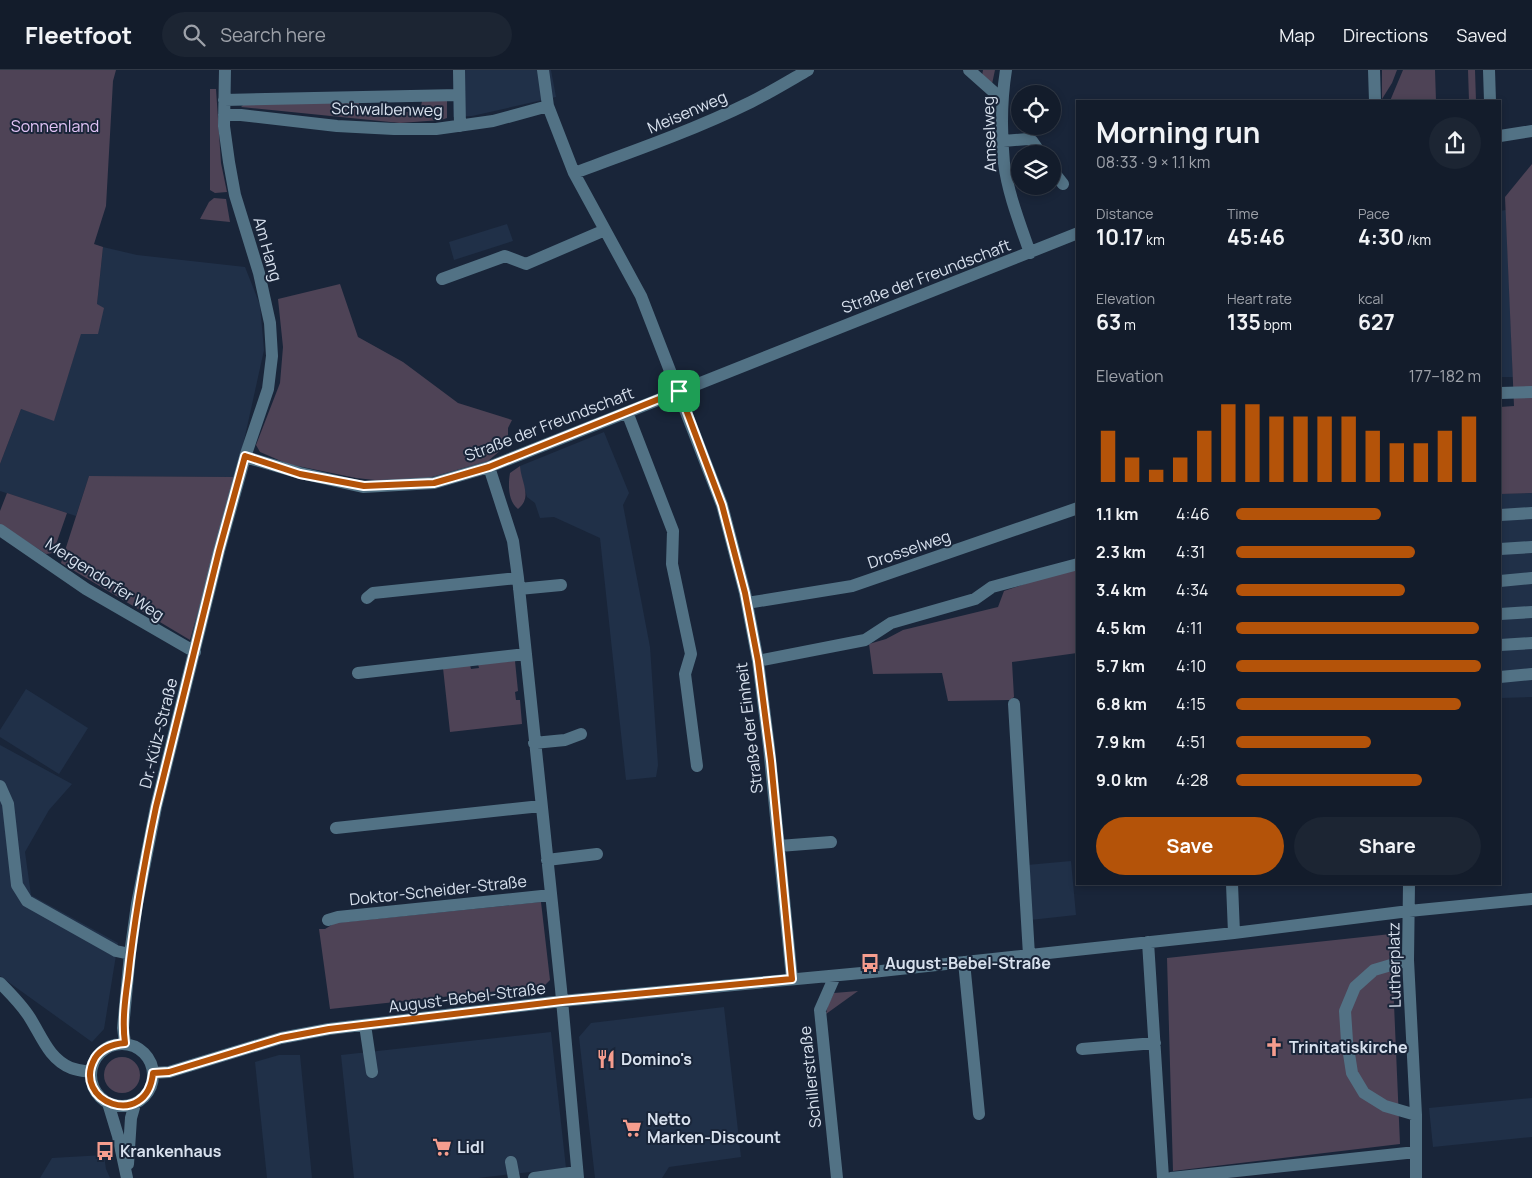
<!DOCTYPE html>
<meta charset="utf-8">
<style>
body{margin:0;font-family:Manrope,sans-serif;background:#1c2533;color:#f1f3f6;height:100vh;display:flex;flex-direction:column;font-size:19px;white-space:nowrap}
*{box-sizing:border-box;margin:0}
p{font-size:16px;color:#9da1a9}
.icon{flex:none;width:28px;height:28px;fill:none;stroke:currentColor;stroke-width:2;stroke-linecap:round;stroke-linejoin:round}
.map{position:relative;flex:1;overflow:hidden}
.side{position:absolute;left:1076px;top:30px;width:425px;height:785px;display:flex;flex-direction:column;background:#131c2b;border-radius:0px;box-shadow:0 2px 8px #0003,0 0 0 1px #323a47}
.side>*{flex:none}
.controls{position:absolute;left:1011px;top:15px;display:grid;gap:10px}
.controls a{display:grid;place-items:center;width:50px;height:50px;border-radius:50%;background:#131c2b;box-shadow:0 2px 8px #0003,0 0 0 1px #323a47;font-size:25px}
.pin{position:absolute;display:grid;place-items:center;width:42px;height:42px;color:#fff;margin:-21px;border-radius:10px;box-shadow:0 2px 8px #0006}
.round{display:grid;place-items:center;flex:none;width:52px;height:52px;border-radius:26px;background:#1c2533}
.overview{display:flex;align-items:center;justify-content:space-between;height:85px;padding:0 20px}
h1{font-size:28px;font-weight:700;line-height:38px}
.stats{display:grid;grid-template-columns:repeat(3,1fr);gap:8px;height:85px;padding:5px 20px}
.stats div{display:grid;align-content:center}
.stats b{font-size:21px;font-weight:700}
.stats small{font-size:14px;font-weight:400}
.stats p{font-size:14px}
.chart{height:140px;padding:10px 20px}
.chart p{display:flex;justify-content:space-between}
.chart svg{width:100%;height:90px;margin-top:5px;stroke:#b45309;stroke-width:6}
.button{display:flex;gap:10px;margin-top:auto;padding:10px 20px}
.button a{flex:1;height:58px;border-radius:30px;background:#b45309;color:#fff;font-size:20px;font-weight:700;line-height:58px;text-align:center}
.button a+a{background:#1c2533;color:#f1f3f6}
ul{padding:0 20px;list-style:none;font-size:16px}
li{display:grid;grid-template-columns:80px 60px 1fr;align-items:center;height:38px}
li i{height:12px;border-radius:6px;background:#b45309}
header{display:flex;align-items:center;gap:30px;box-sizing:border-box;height:70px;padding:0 25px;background:#131c2b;border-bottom:1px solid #323a47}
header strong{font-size:24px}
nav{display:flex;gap:28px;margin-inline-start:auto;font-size:18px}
.search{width:350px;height:45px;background:#1c2533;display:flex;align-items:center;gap:12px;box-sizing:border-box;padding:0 18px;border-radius:28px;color:#9da1a9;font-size:19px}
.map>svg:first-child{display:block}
.built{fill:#203048}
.green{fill:#4e4356}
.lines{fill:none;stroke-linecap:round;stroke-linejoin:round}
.minor{stroke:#527285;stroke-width:12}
.route-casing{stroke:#fff;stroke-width:10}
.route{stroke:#b45309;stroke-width:6}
.labels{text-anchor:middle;stroke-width:4;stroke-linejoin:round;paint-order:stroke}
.street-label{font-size:16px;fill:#d8e1ee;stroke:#192539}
.park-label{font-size:16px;fill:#e1c3f5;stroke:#192539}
.poi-label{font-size:16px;font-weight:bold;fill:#d8e1ee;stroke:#192539;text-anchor:start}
</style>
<header>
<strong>Fleetfoot</strong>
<div class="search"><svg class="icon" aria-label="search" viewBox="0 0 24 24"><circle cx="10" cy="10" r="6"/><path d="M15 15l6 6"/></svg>Search here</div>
<nav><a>Map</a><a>Directions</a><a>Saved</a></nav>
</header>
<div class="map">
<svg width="1532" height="1108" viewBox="0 0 1532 1108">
<rect width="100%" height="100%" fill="#192539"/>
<!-- built -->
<path class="built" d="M453 0H551L556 27 472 46 453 47Z
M1506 140 1513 307H1500V141Z
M507 154 513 171 454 190 449 172Z
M103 177 137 185 245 197 260 235 264 280 236 407 89 406 76 446 0 421V394L21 339 54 350 81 263 97 234Z
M604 362 629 423 623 435 650 577 658 695 656 707 626 710 600 468 554 447 540 448 535 433 527 427 520 402V396Z
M1532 423V627L1500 628V424Z
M26 619 88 658 59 704 0 667V660Z
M0 675 72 714 49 740 25 782 31 825 118 873 104 959 92 972 0 906Z
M1071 791 1076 845 1030 850 1027 795Z
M724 937 741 1087 669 1097 662 1108H595L579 967 591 953Z
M551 962 566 1098 478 1108H354L341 985Z
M279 985H300L312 1108H267L255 992Z
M1532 1028V1067L1433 1077 1429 1038Z
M104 1085 106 1099 110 1108H40L52 1088Z"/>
<!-- green -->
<path class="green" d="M0 0H116L113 11 106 136 94 174 103 177 97 234 104 238 98 264H81L54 351 21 339 0 394Z
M983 0H995L992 14 982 6Z
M1382 0H1397L1392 13 1382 29Z
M1403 0H1435L1436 31H1390Z
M1468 0H1475L1476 31H1469Z
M210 19H216L221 93 227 122 215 123 210 120Z
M422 31H447V48L441 50 400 53 241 37 244 34 359 32V42H420Z
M1532 94V423L1500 424V337L1514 336 1505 127Z
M214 128 226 129 230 152 200 149 209 132Z
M340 214 358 267 403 292 458 333 512 350 508 358V374L488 391 425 409 384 411 356 408 288 394 260 382 256 375 280 313 283 277 278 229Z
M520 396C521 412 533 427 518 439 508 431 508 415 510 403Z
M89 406 236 407 190 570 61 493Z
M7 423 67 443 53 483 46 484 0 454V441Z
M1077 496V583L1012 592 1014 627 1010 630 948 631 942 603 873 604 869 574 886 569 903 560 998 537 1004 521Z
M515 591 518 621 515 622 516 630H520L522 654 450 662 443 598 470 595 471 599 479 598 478 594Z
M541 832 550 910 544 916 330 939 319 859H325L335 853Z
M1391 864 1400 1074 1173 1101 1167 888Z
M858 921 826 944 828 935 834 923Z
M104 1005a18 18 0 1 1 36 0a18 18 0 1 1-36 0Z"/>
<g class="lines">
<!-- minor -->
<path class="minor" d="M459 0 460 56
M543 0 548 36 574 103 641 226 722 435 745 523 758 591 769 677 792 909
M969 0 996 24 1003 23
M1006 0C1001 31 1001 62 1004 93 1008 124 1020 154 1030 183
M1374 0 1375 31
M1489 0 1490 31
M224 30 459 25
M224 45H241L337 56 394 59H436L493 51 548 36
M1500 66 1532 61
M1003 71 1028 69 1032 71 1041 84
M1052 100 1063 114
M574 103C634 81 694 60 751 32 771 22 789 11 808 0
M442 209 505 186 526 194 605 160
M1500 323 1532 322
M627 342 673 461 672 494 691 584 685 604 697 696
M245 387 300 403 363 417 434 413 489 397 1078 163
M489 397 513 471 518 508 561 919 578 1108
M1500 445 1532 443
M0 460 86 519 195 582
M1500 479 1532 477
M1500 511 1532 508
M519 519 561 515
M367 528 373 523 518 508
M747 533 852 516 1078 438
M1500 544 1532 542
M1500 575 1532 573
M758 591 865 570 891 553 975 529 992 517 1078 494
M358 603 526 584
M1500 607 1532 604
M1014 634 1029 885
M534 673 565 670 581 664
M0 716 8 734 17 815 27 831 116 881 130 884
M336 758 541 736
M779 776 831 772
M547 790 597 784
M1232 814 1234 863
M1409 814 1408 890 1416 1045V1108
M328 850 338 847 551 825
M1148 872 1163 1108
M1408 890 1374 900 1355 917 1345 941 1347 971 1352 1003 1364 1023 1385 1036 1416 1045
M964 892 979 1044
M835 906 820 940 837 1108
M0 913C11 924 22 935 30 948 42 967 49 989 71 998 77 1000 84 1001 90 1002
M365 955 372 1002
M125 973 123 958 130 884 137 834 156 737 219 481 245 387 268 319 272 286 270 253 259 203 235 125 229 92 224 56 225 0
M91 1005a31 31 0 1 1 62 0a31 31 0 1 1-62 0Z
M1082 979 1155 973
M153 1003 169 1002 281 968 329 959 562 931 872 902 1234 863 1409 841 1532 829
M108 1033 118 1066 127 1108
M511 1092 514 1108
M128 1094 131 1048 135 1034
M534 1108 577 1102
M1171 1108 1416 1082"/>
</g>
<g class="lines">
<!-- route casing -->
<g class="route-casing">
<path id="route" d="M679 321 722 435 745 523 758 591 771 691 792 909 562 931 329 959 281 968 169 1002 153 1003C147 1061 70 1032 95 988 102 977 113 974 125 973 122 952 125 930 128 908 134 851 144 794 156 737L219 481 245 386 300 404 364 416 434 413 489 397Z"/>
</g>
<!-- route -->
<use href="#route" class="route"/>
</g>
<!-- icons -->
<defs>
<g id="bus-bare" transform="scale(1.5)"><path d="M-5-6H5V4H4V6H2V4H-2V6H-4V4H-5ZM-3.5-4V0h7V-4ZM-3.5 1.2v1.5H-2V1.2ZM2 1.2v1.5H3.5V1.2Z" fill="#f59d8e" stroke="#192539" stroke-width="2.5" paint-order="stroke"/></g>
<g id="church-bare" transform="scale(1.5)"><path d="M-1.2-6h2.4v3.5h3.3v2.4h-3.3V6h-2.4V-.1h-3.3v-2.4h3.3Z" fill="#f59d8e" stroke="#192539" stroke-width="2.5" paint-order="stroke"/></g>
<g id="restaurant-bare" transform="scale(1.5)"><path d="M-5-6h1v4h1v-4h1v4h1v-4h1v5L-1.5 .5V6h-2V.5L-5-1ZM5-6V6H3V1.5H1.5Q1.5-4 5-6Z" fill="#f59d8e" stroke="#192539" stroke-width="2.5" paint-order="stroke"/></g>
<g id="supermarket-bare" transform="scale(1.5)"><path d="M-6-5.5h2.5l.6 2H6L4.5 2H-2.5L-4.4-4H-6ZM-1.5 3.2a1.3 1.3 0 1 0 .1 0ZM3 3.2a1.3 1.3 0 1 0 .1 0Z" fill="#f59d8e" stroke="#192539" stroke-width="2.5" paint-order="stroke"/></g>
</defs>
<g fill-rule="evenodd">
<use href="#bus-bare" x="870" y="893"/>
<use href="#church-bare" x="1274" y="977"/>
<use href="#restaurant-bare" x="606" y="989"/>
<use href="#supermarket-bare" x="632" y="1058"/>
<use href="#supermarket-bare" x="442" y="1077"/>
<use href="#bus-bare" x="105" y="1081"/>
</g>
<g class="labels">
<!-- street labels -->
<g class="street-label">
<text transform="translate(387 39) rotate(1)" y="6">Schwalbenweg</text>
<text transform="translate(687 42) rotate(-23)" y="6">Meisenweg</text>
<text transform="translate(989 64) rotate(-92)" y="6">Amselweg</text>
<text transform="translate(268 179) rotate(74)" y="6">Am Hang</text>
<text transform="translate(926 206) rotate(-21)" y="6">Straße der Freundschaft</text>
<text transform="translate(549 354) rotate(-21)" y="6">Straße der Freundschaft</text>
<text transform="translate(909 479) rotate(-19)" y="6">Drosselweg</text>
<text transform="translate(105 509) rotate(33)" y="6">Mergendorfer Weg</text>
<text transform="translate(749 658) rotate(-97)" y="6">Straße der Einheit</text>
<text transform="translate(158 663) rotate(-76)" y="6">Dr.-Külz-Straße</text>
<text transform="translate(438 820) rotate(-6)" y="6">Doktor-Scheider-Straße</text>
<text transform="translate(1394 895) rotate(-91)" y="6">Lutherplatz</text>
<text transform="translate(467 927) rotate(-7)" y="6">August-Bebel-Straße</text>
<text transform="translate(810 1007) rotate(-96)" y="6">Schillerstraße</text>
</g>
<!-- park labels -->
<g class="park-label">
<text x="55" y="62">Sonnenland</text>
</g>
<!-- poi labels -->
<g class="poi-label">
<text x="885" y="899">August-Bebel-Straße</text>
<text x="1289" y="983">Trinitatiskirche</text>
<text x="621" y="995">Domino's</text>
<text x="647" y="1055">Netto<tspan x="647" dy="18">Marken-Discount</tspan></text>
<text x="457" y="1083">Lidl</text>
<text x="120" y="1087">Krankenhaus</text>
</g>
</g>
</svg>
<div class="controls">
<a><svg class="icon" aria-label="locate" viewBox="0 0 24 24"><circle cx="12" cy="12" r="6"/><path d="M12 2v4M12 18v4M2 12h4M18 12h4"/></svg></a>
<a><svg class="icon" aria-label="layers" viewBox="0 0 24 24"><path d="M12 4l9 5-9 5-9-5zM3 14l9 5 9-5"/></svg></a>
</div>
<div class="pin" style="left:679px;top:321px;background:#1e9e55"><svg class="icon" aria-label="arrive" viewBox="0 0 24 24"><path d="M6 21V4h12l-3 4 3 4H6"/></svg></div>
<section class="side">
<div class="overview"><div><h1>Morning run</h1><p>08:33 · 9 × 1.1 km</p></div><a class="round"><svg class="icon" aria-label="share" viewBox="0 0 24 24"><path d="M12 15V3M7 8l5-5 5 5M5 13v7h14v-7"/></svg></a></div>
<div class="stats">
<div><p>Distance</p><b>10.17<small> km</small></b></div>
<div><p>Time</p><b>45:46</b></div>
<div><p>Pace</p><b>4:30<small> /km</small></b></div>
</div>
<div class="stats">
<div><p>Elevation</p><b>63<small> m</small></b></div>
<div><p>Heart rate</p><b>135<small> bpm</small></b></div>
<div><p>kcal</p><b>627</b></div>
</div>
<div class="chart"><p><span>Elevation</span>177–182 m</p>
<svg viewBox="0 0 160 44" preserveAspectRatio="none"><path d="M5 44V19M15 44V32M25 44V38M35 44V32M45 44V19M55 44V6M65 44V6M75 44V12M85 44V12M95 44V12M105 44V12M115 44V19M125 44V25M135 44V25M145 44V19M155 44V12"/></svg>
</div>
<ul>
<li><b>1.1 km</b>4:46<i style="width:59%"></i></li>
<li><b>2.3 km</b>4:31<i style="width:73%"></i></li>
<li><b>3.4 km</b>4:34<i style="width:69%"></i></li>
<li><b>4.5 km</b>4:11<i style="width:99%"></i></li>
<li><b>5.7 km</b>4:10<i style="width:100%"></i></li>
<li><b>6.8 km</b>4:15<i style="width:92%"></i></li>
<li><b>7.9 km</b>4:51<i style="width:55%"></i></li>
<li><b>9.0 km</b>4:28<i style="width:76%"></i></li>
</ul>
<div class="button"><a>Save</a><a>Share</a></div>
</section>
</div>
